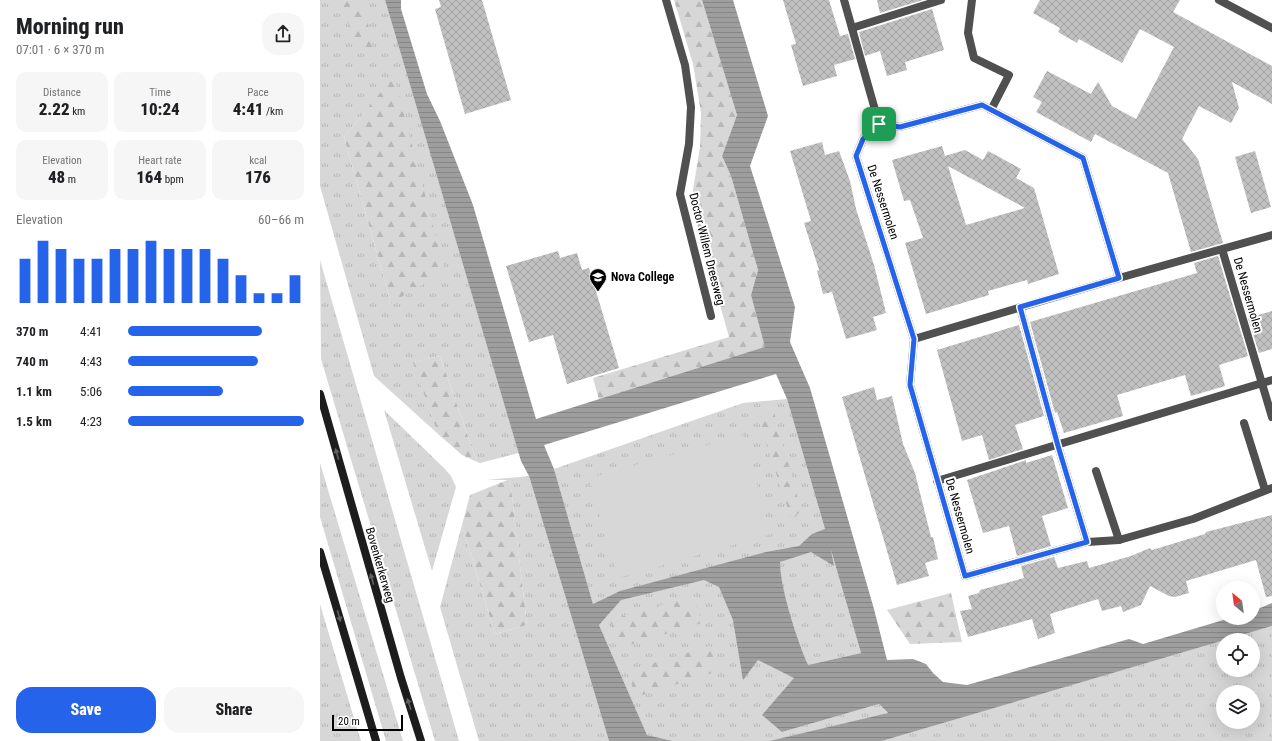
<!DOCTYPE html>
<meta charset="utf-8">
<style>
body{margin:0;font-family:"Roboto Condensed",sans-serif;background:#f6f6f6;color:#202124;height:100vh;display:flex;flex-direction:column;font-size:15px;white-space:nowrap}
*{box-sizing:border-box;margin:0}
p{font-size:13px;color:#757577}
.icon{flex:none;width:22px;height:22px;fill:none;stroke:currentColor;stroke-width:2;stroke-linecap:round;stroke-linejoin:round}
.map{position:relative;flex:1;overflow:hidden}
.drawer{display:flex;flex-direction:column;background:#fff;width:320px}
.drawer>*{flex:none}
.needle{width:26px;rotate:331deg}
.tools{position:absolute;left:896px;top:581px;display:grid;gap:8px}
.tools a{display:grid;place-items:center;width:44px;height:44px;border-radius:50%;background:#fff;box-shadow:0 4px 16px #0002;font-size:20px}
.scale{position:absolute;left:12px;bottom:10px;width:71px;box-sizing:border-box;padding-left:4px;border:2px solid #000;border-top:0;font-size:11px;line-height:14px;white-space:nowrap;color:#000;-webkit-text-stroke:3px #fff;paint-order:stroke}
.pin{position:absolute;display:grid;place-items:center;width:34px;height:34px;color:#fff;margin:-17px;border-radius:8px;box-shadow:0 2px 6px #0006}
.round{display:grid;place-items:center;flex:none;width:42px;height:42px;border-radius:16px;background:#f6f6f6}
.headline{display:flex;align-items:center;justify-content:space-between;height:68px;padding:0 16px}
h1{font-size:22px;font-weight:800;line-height:30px}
.stats{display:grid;grid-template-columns:repeat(3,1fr);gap:6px;height:68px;padding:4px 16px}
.stats div{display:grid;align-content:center;border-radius:10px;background:#f6f6f6;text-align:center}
.stats b{font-size:17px;font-weight:800}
.stats small{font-size:11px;font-weight:400}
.stats p{font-size:11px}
.chart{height:112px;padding:8px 16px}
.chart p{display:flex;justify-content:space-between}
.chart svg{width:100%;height:72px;margin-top:4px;stroke:#2563eb;stroke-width:6}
.primary-button{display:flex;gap:8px;margin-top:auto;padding:8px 16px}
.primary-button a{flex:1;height:46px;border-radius:16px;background:#2563eb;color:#fff;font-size:16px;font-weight:800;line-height:46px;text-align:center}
.primary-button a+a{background:#f6f6f6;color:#202124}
ul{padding:0 16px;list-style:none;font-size:13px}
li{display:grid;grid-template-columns:64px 48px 1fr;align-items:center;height:30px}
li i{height:10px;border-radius:5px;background:#2563eb}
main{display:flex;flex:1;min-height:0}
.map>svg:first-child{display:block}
.grass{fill:url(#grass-tufts);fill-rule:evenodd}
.forest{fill:url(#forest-firs)}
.park{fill:#d7d7d7}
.water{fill:url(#water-rules);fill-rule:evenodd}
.building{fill:url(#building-cross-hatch);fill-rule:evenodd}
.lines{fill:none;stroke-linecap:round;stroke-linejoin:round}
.service{stroke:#505050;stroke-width:8}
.pedestrian{stroke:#505050;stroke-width:8}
.minor{stroke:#505050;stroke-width:8}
.secondary{stroke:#1d1d1d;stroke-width:8}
.oneway{fill:#616161}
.route-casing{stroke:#fff;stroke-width:8}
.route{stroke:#2563eb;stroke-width:5}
.labels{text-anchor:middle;stroke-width:4;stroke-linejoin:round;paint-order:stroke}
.street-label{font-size:12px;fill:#000;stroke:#fff}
.poi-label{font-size:12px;font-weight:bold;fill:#000;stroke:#fff;text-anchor:start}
</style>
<main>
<section class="drawer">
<div class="headline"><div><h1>Morning run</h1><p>07:01 · 6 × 370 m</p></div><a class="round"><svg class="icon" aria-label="share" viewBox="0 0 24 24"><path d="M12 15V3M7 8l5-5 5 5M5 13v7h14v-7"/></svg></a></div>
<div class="stats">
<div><p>Distance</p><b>2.22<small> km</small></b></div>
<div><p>Time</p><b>10:24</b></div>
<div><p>Pace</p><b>4:41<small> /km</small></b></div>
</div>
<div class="stats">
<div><p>Elevation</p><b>48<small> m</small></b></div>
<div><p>Heart rate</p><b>164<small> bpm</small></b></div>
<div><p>kcal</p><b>176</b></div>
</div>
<div class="chart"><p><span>Elevation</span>60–66 m</p>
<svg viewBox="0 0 160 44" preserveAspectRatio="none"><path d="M5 44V17M15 44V6M25 44V11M35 44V17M45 44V17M55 44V11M65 44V11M75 44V6M85 44V11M95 44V11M105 44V11M115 44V17M125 44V27M135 44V38M145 44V38M155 44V27"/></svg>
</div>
<ul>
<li><b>370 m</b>4:41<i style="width:76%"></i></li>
<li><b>740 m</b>4:43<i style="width:74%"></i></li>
<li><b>1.1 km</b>5:06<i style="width:54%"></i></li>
<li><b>1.5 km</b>4:23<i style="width:100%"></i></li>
</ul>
<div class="primary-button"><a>Save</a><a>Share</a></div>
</section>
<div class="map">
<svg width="952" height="741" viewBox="0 0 952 741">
<defs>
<pattern id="grass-tufts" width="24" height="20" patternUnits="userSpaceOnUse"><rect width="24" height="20" fill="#d7d7d7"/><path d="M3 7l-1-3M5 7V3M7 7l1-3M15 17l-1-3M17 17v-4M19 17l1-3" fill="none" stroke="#b7b7b7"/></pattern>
<pattern id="forest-firs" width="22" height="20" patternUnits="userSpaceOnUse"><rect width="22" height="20" fill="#d7d7d7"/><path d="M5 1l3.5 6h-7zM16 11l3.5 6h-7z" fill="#b7b7b7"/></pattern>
<pattern id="water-rules" width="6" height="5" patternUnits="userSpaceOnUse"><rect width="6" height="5" fill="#9e9e9e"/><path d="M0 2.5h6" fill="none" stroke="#868686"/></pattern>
<pattern id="building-cross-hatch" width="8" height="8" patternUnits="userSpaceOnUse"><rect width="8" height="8" fill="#c0c0c0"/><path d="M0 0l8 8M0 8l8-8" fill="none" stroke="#a3a3a3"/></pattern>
</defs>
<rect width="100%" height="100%" fill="#fff"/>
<!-- grass -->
<path class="grass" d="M0 0H65L199 453 160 463 157 462 120 356 94 362 118 434 54 376 0 186ZM74 77 71 303 24 137Z
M0 260 139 741H115L1 359Z
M467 399 541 653 488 665 462 732 559 704 568 714 449 741H353L327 735 279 625 234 469 423 403Z
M64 410 124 468 131 476 136 487 112 571Z
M0 463 83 741H66L0 517Z
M209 476 289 741H159L120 607 142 525 175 634 207 625 190 480H166Z
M0 604 36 725 41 741H0Z
M952 626V741H562L903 640V670H933V640H903ZM903 692H933V722H903Z"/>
<!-- forest -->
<path class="forest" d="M15 0H43L54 52 40 49 23 13Z
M354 0H382L417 115 402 156 411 176 438 270 431 295 446 347 279 400 273 378 409 337 371 202 380 147 381 113 373 64Z
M74 76 125 271 71 303 24 137Z
M120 356 157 462 142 455 118 434 93 362Z
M453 408 481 510 472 521 436 413Z
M190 479 207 625 175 634 142 525 150 495Z
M631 593 642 642 590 644 567 610Z
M373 596 382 623 299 648 290 620Z
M390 646 399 671 316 697 307 671Z"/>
<!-- park -->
<path class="park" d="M423 435 451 534 298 578 269 478Z"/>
<!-- water -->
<path class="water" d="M65 0H81V9L107 94 120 121 153 205 216 419 445 347 431 295 438 270 411 176 402 156 417 115 382 0H413L448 116 430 166 475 307 470 342 490 388 554 609 567 660 593 659 606 664 613 673 623 682 647 685 809 639 823 644 910 618H933V611L952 603V626L562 741H449L568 713 559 704 462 732 442 715 474 678 438 660 423 680 413 620 399 587 384 580 301 600 279 625 327 735 353 741H289L209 476 201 461ZM456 374 467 399 505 529 492 534 479 546 446 552 300 591 273 604 234 469 224 445ZM511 550 541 653 488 665C477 640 460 588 460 562L491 552 514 566Z"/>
<!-- building -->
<path class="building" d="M119 0H162L191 100 145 114 115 9 121 7Z
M463 0H509L520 36 528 34 535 59 514 65 517 76 483 86 471 45 476 44Z
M557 0H603L560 13Z
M720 0H860L853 12 952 66V104L912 82 919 108 911 123 879 106 862 139 878 159 903 243 871 252 848 173 775 134 771 142 716 112 722 102 713 97 727 71 771 94 778 82 792 106 816 119 854 47 820 29 802 63 759 39 757 43 738 32 740 28 713 13Z
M612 9 624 50 585 62 587 70 567 76 560 51 545 56 539 32Z
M502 142 505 155 519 151 530 181 536 209 554 265 566 313 553 317 557 330 526 339 512 292 503 294 497 271 499 270 484 223 491 221 470 151Z
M622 146 625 156 645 150 663 160 668 151 701 169 696 178 714 188 739 274 708 284 707 280 668 291 669 295 606 314 585 243 603 238 590 200 584 201 572 160ZM628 166 705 208 646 225Z
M935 151 951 207 931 213 915 157Z
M238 251 240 258 257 253 262 270 269 268 299 368 247 384 233 335 209 342 186 266Z
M898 256 928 356 899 365 905 386 871 396 865 375 797 395 803 416 744 433 737 412 735 413 710 322 877 273 874 263Z
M952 311V349L939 353 928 318Z
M699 325 724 416 695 425 703 449 669 460 662 435 642 441 617 350Z
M554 387 557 400 572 396 583 444 595 473 611 537H613L618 559 605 563 609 576 577 585 522 397Z
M732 455 748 508 722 516 731 546 697 556 689 526 663 533 647 480 706 460V463Z
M952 515V596L946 597 936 560 866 581 869 593 855 597 849 596 830 586 821 605 803 612 801 606 782 611 778 599 730 614 735 633 718 639 712 619 648 637 640 611 652 609 648 596 659 593 660 590 704 578 701 566 734 557 738 568 767 561 769 568 811 556 830 548 832 550 885 534 886 532Z"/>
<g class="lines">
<!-- service -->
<path class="service" d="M924 423 945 490
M776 471 799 540"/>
<!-- pedestrian -->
<path class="pedestrian" d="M652 0 648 33 654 58 689 75 671 110
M532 28 621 0
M902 249 952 417
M799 278 952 235
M700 307 738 446 767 542
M617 481 952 380"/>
<!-- minor -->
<path class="minor" d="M346 0 365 65 371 107 369 144 360 194 391 316
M524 0 559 124
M899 0 952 28
M559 124 543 139 536 156 594 339 590 385 645 576 767 542 799 540 873 519 952 488
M559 124 580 127 662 105 763 158 799 278 594 339"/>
<!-- secondary -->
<path class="secondary" d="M0 394 81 678 101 741
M0 552 56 741"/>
</g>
<!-- one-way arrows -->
<defs><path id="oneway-solid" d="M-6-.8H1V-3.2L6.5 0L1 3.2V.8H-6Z"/></defs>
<g class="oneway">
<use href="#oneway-solid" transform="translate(17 454) rotate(-105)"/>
<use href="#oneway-solid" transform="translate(52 579) rotate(-106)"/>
<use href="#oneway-solid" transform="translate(19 616) rotate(74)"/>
<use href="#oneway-solid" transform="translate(89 704) rotate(-108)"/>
</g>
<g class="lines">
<!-- route casing -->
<g class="route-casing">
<path id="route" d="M662 105 763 158 799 278 700 307 738 446 767 542 645 576 590 385 594 339 536 156 543 139 559 124 580 127Z"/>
</g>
<!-- route -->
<use href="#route" class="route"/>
</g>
<!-- icons -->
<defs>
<g id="university-pin" transform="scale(0.9)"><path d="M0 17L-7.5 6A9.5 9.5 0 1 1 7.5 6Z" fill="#000" stroke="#fff"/><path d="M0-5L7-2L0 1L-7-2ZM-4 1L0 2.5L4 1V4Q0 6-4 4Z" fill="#fff"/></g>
</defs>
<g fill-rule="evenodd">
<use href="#university-pin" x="278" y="277"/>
</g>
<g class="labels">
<!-- street labels -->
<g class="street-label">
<text transform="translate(563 202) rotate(72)" y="4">De Nessermolen</text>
<text transform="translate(387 249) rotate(76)" y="4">Doctor Willem Dreesweg</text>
<text transform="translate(928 295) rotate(74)" y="4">De Nessermolen</text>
<text transform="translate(640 516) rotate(74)" y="4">De Nessermolen</text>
<text transform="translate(60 565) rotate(74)" y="4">Bovenkerkerweg</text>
</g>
<!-- poi labels -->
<g class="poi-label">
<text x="291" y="281">Nova College</text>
</g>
</g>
</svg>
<div class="tools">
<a><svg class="needle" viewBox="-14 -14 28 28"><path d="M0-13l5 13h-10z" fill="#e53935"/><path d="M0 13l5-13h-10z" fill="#757577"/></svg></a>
<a><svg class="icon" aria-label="locate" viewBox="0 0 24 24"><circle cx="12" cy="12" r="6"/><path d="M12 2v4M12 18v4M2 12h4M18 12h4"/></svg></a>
<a><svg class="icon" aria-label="layers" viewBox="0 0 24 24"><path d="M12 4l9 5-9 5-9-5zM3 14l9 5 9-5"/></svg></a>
</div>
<div class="scale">20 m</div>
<div class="pin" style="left:559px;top:124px;background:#1e9e55"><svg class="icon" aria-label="arrive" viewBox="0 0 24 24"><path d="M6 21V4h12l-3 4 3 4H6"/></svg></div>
</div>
</main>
